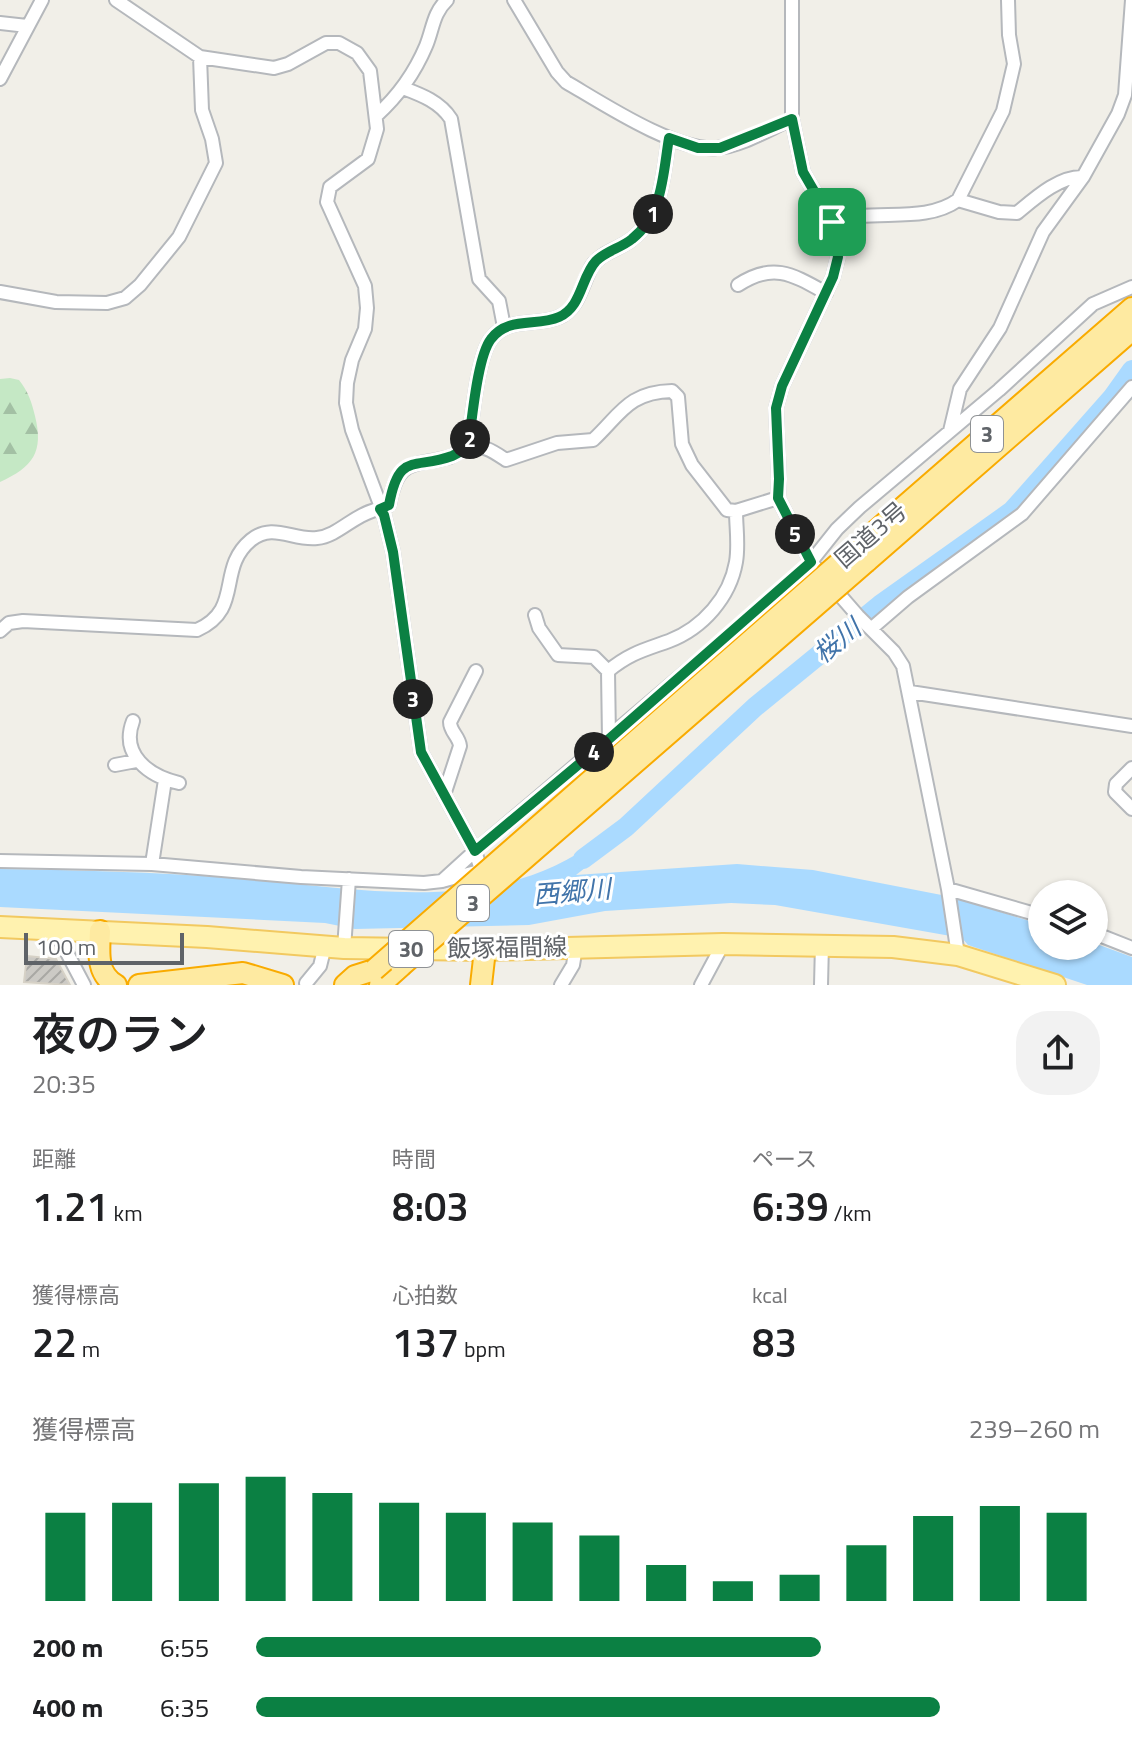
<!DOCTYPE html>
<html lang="ja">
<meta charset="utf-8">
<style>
body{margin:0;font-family:"Titillium Web","Noto Sans JP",sans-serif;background:#f2f2f2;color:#202124;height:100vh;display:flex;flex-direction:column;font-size:30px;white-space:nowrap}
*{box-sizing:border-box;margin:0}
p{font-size:26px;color:#757577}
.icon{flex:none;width:44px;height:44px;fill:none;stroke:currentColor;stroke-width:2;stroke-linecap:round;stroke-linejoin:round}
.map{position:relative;height:985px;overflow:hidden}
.details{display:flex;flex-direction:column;background:#fff;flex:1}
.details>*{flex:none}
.buttons{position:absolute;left:1028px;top:880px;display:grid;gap:16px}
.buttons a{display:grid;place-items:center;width:80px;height:80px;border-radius:50%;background:#fff;box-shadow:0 2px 6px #0004;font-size:40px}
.scale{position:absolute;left:24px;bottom:20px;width:160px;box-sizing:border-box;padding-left:8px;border:4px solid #5f6368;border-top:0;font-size:22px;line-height:28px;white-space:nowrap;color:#5f6368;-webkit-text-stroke:6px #fff;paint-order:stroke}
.pin{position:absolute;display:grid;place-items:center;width:68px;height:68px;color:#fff;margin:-34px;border-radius:16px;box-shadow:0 4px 12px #0006}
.km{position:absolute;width:40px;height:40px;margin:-20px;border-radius:50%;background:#222;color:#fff;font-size:22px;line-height:40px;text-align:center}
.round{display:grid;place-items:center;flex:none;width:84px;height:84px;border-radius:32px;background:#f2f2f2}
.summary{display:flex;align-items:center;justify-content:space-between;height:136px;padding:0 32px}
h1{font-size:44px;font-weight:600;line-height:60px}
.metrics{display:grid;grid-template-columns:repeat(3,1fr);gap:12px;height:136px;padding:8px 32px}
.metrics div{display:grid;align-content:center}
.metrics b{font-size:40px;font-weight:600}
.metrics small{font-size:22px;font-weight:400}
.metrics p{font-size:22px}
.chart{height:224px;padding:16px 32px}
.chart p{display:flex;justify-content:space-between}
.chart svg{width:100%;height:144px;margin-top:8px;stroke:#0b8043;stroke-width:6}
ul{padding:0 32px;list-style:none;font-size:26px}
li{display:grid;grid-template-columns:128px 96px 1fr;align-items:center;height:60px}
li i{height:20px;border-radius:10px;background:#0b8043}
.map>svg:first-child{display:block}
.forest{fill:url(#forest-firs)}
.water{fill:#aadaff}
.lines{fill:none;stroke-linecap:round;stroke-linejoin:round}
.river{stroke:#aadaff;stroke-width:20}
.building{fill:url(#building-hatch);stroke:#d6d1c6;stroke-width:2}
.minor-casing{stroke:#b5b8bc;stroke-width:16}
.primary-casing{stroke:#f2c960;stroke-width:24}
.trunk-casing{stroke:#f9ab00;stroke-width:24}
.minor{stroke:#fff;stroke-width:12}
.primary{stroke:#fff2af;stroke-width:20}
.trunk{stroke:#feeaa1;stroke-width:20}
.trunk-bridge-casing{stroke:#f9ab00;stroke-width:24;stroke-linecap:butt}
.trunk-bridge{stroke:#feeaa1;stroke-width:20}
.route-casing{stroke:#fff;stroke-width:16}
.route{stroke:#0b8043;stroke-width:10}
.labels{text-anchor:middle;stroke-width:6;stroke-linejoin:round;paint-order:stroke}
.shield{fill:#fff;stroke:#8f9295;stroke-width:2}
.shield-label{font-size:22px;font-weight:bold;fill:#5f6368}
.street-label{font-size:24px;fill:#5f6368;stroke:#fff}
.water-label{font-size:26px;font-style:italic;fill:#4174aa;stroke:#fff}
</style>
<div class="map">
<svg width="1132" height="985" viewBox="0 0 1132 985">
<defs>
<pattern id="forest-firs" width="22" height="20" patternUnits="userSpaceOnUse" patternTransform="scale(2)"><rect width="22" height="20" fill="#c5e8c5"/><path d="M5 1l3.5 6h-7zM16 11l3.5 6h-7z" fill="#a3c0a4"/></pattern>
<pattern id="building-hatch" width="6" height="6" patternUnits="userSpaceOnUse" patternTransform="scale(2)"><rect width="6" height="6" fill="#cccac5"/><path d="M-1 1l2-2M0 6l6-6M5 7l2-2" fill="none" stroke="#a9a8a4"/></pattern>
</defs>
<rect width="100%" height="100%" fill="#f1efe8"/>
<!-- forest -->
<path class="forest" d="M10 378 19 380C28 391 32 403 35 416 44 452 33 467 0 482V379Z"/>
<!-- water -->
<path class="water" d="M599 839 609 849 576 875 737 864 813 870 957 898 1042 925V946H1094V943L1132 957V985H1087L968 945 962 938 775 905 731 903 605 911 529 925 355 929 325 923 0 907V869C77 870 155 872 232 878 354 887 494 920 599 839Z"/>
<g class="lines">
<!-- river -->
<path class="river" d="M583 859 626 827 755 707 880 605 1012 511 1112 398 1132 370"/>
</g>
<!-- building -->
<path class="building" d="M27 956 56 959 70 985 24 982Z"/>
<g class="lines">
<!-- minor casing -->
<g class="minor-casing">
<path id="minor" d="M116 0 200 57 274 68 288 64 326 43H339L357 53 370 71 377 129 368 159 330 187 327 202 365 286 367 308 365 329 352 360 347 383 346 403 352 430 384 515 393 552 421 752 475 851 481 870
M514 0 557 72 566 82C602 103 676 152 717 148 742 146 769 129 792 119
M792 0V119L803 172 832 222 838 257 833 277 782 386 776 408 779 479 778 498 811 562 858 616 894 652 903 666 948 889 958 955
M0 23 27 26
M0 79 42 0
M403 88C422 95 440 102 451 119L479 279 499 301 504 327
M377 115C398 96 415 72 426 46 433 29 433 13 447 0
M958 200 999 212 1017 213C1035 198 1059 176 1083 177
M832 222C872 207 923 225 958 200L1003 111 1014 64 1009 35 1008 0
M738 285C773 262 792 274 826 293
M0 292 56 302 107 303 125 298 140 285 179 237 216 163 212 139 202 110 200 57
M950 431 960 389 1000 328 1043 232 1083 177 1118 114 1125 95 1132 0
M468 447C472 422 477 357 491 339 508 316 537 327 559 317 579 309 582 283 592 266 601 252 620 249 632 239 663 215 663 173 669 138
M535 615 539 628 558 655 594 657 608 671
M872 628 908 597 1022 514 1132 387
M0 631 9 623 23 621 197 630C244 609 216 569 251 540 273 522 293 541 317 538 337 536 352 517 372 511 378 508 383 508 389 505 398 457 412 467 450 457 456 455 460 450 466 448 482 443 494 452 506 460L557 443 593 440C620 415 628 392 672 391L678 397 682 444 692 465 727 510 736 511 778 498
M910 692 1132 726
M133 721C120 755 149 776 179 783
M609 739 608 671C630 653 644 650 669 641 703 628 730 597 736 562 739 545 736 527 736 511
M115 765 136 761
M1132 768 1116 784 1115 792 1132 809
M444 795 460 746C459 736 450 732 450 722L476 671
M0 861 152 864 301 877 424 883 442 881 483 870
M152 864 165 780
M442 881 475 851 802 573 837 529 860 507 999 390 1093 304 1132 287
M948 889 1042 916
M55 930 84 985
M1094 933 1132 948
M344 948 349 879
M306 983 320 966 325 946
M561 985 573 965 576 947
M701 985 723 944
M821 985 822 944"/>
</g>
<!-- primary casing -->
<g class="primary-casing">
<path id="primary" d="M0 927 207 937 344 948 485 950 723 944 893 947 958 955 1055 985"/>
</g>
<!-- trunk casing -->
<g class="trunk-casing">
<path id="trunk" d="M854 550 1132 308
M866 562 1132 330
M100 931C99 952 96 974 116 985
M139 985 243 973 283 985
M345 985 355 976 374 970
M380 985 401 966
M481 985 485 950"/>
</g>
<!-- minor -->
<use href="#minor" class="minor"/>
<!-- primary -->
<use href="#primary" class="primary"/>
<!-- trunk -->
<use href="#trunk" class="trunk"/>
<!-- trunk-bridge casing -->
<g class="trunk-bridge-casing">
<path id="trunk-bridge" d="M401 966 866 562
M374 970 854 550"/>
</g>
<!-- trunk-bridge -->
<use href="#trunk-bridge" class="trunk-bridge"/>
</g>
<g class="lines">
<!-- route casing -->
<g class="route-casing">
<path id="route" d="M792 119 803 172 832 222 838 257 833 277 782 386 776 408 779 479 778 498 811 562 609 739 475 851 421 752 393 552 384 515 380 509 389 505C399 451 414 470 452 456 457 454 463 450 468 447 472 422 477 357 491 339 508 316 537 327 559 317 582 307 581 277 596 261 606 251 621 248 632 239 663 215 663 173 669 138L698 148H720Z"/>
</g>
<!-- route -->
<use href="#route" class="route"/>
</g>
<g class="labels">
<!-- shield labels -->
<g class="shield">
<rect x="971" y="416" width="32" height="36" rx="6"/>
<rect x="457" y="885" width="32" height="36" rx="6"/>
<rect x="389" y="931" width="44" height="36" rx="6"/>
</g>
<g class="shield-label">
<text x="987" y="442">3</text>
<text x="473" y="911">3</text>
<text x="411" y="957">30</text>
</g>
<!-- street labels -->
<g class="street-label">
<text transform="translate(871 535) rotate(-41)" y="8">国道3号</text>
<text transform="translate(507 948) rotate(-1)" y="8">飯塚福間線</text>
</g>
<!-- water labels -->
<g class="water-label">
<text transform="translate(837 641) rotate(-39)" y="9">桜川</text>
<text transform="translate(572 892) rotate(-5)" y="9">西郷川</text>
</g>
</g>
</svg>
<div class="buttons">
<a><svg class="icon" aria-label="layers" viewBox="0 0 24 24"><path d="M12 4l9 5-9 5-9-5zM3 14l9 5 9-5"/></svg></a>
</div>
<div class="scale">100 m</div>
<div class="pin" style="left:832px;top:222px;background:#1e9e55"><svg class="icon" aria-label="arrive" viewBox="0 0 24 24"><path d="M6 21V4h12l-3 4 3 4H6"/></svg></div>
<b class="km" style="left:653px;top:214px">1</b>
<b class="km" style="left:470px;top:439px">2</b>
<b class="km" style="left:413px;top:699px">3</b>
<b class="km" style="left:594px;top:752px">4</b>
<b class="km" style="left:795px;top:534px">5</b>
</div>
<section class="details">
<div class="summary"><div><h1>夜のラン</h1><p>20:35</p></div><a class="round"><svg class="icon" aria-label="share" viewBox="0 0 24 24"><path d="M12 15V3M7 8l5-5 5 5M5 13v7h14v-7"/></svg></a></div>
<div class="metrics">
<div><p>距離</p><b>1.21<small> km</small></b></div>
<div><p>時間</p><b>8:03</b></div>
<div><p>ペース</p><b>6:39<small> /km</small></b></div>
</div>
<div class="metrics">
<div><p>獲得標高</p><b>22<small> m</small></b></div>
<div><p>心拍数</p><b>137<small> bpm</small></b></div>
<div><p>kcal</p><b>83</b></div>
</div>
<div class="chart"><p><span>獲得標高</span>239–260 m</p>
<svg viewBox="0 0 160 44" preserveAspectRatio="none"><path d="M5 44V17M15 44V14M25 44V8M35 44V6M45 44V11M55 44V14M65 44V17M75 44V20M85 44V24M95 44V33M105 44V38M115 44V36M125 44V27M135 44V18M145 44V15M155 44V17"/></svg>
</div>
<ul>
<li><b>200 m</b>6:55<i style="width:67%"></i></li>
<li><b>400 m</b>6:35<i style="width:81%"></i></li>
</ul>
</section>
